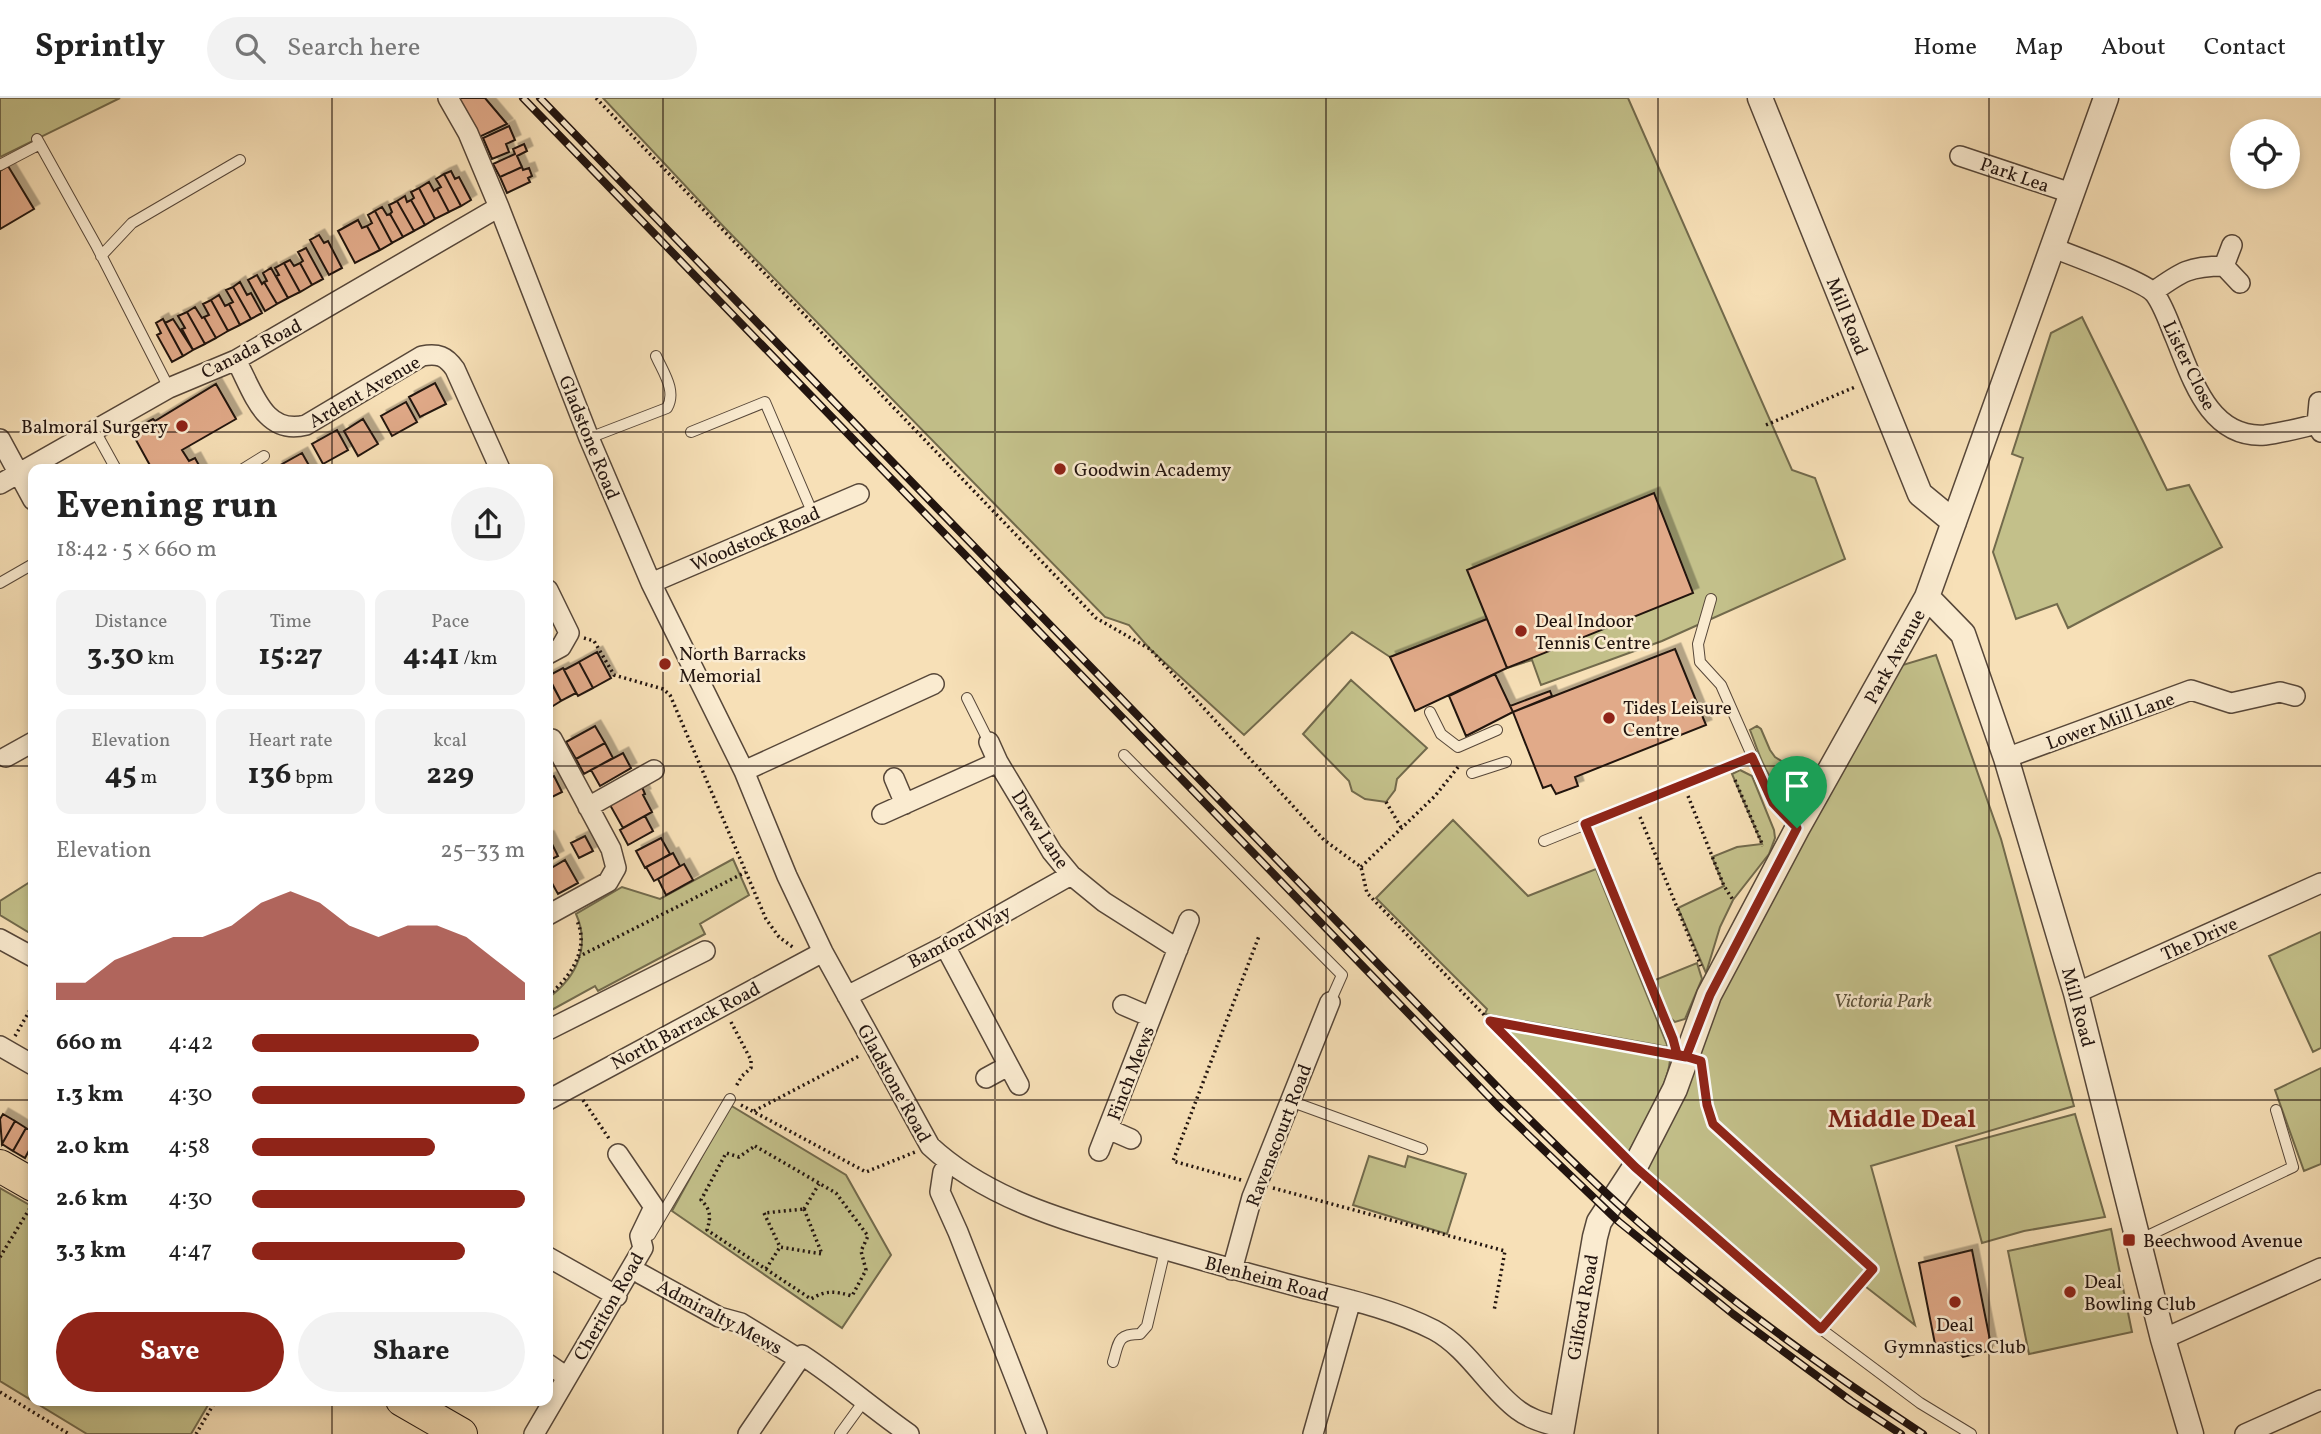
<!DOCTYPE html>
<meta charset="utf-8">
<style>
body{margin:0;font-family:Vollkorn,serif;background:#f2f2f2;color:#222;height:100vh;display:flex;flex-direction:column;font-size:26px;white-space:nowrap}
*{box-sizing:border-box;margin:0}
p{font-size:23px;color:#767676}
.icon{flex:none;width:38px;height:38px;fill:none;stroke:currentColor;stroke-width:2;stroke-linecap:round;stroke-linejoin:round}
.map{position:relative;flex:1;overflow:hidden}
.side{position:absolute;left:28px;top:366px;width:525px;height:942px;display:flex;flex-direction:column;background:#fff;border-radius:14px;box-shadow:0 4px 10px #0003}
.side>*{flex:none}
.controls{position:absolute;left:2230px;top:21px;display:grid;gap:14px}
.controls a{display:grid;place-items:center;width:70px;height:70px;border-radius:50%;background:#fff;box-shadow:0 4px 10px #0003;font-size:35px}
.pin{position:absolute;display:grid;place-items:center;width:60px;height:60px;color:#fff;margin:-72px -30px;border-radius:50% 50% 50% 0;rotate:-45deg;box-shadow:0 0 7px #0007}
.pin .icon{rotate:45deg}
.round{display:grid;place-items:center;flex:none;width:74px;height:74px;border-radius:37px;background:#f2f2f2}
.headline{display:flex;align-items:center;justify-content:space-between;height:119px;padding:0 28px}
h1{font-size:38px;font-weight:700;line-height:52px}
.stats{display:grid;grid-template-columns:repeat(3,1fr);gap:10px;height:119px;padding:7px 28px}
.stats div{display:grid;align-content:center;border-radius:14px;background:#f2f2f2;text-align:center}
.stats b{font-size:30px;font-weight:700}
.stats small{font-size:19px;font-weight:400}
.stats p{font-size:19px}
.chart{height:196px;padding:14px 28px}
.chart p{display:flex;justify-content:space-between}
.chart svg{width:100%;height:126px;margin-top:7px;fill:#8f2418;opacity:.7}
.button{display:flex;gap:14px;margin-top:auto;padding:14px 28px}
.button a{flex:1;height:80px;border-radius:42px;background:#8f2418;color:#fff;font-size:28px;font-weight:700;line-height:80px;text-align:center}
.button a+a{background:#f2f2f2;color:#222}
ul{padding:0 28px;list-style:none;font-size:23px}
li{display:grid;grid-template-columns:112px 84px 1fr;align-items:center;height:52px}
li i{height:18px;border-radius:9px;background:#8f2418}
header{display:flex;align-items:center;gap:42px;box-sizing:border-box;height:98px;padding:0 35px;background:#fff;border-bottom:2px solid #e0e0e0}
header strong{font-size:33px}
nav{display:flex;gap:38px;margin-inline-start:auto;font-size:24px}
.search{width:490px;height:63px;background:#f2f2f2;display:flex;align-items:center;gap:18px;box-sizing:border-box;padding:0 24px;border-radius:38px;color:#767676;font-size:26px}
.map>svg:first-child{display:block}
.green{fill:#c3c08a;stroke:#726a4c;stroke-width:2}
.building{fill:#e1aa89;stroke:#22140f;stroke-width:2;filter:url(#shadow)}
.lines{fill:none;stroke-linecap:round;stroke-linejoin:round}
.service-casing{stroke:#574739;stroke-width:12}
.minor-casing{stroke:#574739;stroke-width:22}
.tertiary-casing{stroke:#574739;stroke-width:27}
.primary-casing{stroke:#22140f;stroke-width:34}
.path{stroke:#22140f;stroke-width:3.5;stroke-dasharray:2 3.5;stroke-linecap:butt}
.service{stroke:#faebd0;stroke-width:10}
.minor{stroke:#faebd0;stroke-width:19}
.tertiary{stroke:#faebd0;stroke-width:24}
.primary{stroke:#f7e0b7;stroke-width:32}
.rail-casing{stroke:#22140f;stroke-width:8}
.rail{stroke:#faebd0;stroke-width:5;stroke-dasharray:16;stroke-linecap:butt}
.route-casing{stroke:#fff;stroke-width:14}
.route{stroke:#8f2418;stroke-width:9}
.grid{fill:none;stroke:#22140f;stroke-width:2;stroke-opacity:0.55}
.poi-dot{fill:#8f2418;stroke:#faebd0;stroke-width:2.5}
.labels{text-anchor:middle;stroke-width:5;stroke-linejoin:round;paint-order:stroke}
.street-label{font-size:19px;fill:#22140f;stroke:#faebd0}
.poi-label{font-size:19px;fill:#22140f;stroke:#faebd0;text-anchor:start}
.park-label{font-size:19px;font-style:italic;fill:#5a503a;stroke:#faebd0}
.district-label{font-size:26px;font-weight:bold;fill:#7a1f14;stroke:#faebd0}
</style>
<header>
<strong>Sprintly</strong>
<div class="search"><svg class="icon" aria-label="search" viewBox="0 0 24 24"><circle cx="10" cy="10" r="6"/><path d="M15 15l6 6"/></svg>Search here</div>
<nav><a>Home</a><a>Map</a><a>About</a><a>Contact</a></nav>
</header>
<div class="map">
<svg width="2321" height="1336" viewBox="0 0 2321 1336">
<defs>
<filter id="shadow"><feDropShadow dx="5.5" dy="-5.5" stdDeviation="0" flood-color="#0004"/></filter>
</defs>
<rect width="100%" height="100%" fill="#f7e0b7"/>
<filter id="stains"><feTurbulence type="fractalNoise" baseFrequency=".00286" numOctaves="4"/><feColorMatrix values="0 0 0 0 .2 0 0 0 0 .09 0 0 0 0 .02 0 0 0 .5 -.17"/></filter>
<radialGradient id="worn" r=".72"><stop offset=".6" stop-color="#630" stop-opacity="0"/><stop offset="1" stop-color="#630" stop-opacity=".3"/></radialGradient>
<!-- green -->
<path class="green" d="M0 0H120L0 59Z
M603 0H1628L1792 372 1815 380 1845 461 1662 543 1541 587 1532 562 1507 570 1487 521 1390 559 1352 534 1244 637 1150 551 1129 527 1105 519 723 128Z
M2082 219 2167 392 2189 387 2222 449 2068 530 2057 506 2016 521 1993 454 2023 360 2012 356 2051 235Z
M1936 557 2001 741 2074 1008 1871 1068 1915 1227 1861 1185 1821 1231 1635 1069 1886 572Z
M1351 582 1427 650 1397 681 1395 692 1386 704 1365 701 1352 693 1349 683 1303 636Z
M1757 628 1761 631 1770 652 1775 659 1793 670 1801 688 1795 701C1765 684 1762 662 1750 632Z
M1740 672 1752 678 1774 732 1775 740 1769 756 1733 802 1720 829 1706 875 1678 810 1724 788 1712 759 1737 749 1762 746 1732 676Z
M1453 722 1528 798 1596 771 1668 949 1485 916 1487 911 1376 800Z
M733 761 749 797 700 826 705 836 598 893 595 888 548 914V900C576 880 591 849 576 816L622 789 660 801Z
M33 782V837L0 817V803Z
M2321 834V950L2313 954 2269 858Z
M1697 865 1702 881 1685 921 1675 924 1668 918 1655 882Z
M1486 927 1670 957C1672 983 1639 1036 1625 1060Z
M2321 970V1066L2304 1073 2275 992Z
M730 1007 846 1077 891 1157 842 1230 672 1113Z
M2075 1016 2105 1119 2024 1133 1982 1145 1956 1048Z
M1369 1058 1405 1069 1408 1058 1466 1076 1447 1136 1353 1107Z
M0 1090 33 1109V1302H211L191 1336H87L0 1283Z
M2111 1131 2132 1234 2029 1256 2008 1153Z"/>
<!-- building -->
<path class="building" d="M456 0H485L507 26 475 41Z
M509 28 515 42 506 46 509 54 492 61 483 40Z
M524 46 527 53 517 58 522 69 500 79 493 66 515 56 513 51Z
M8 68 34 111 0 131V73Z
M522 69 523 72 529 70 532 78 528 80 530 84 507 95 500 79Z
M451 73 455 81 459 79 471 102 461 108 444 76Z
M444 76 461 108 449 114 437 91 441 89 436 81Z
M429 84 434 93 437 91 449 114 435 121 419 90Z
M419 90 435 121 425 127 411 102 414 100 411 94Z
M405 98 407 104 411 102 425 127 414 133 397 103Z
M397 103 414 133 403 139 390 116 392 114 389 107Z
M382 109 387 117 390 116 403 139 392 145 375 113Z
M375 113 392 145 380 152 367 128 372 125 368 117Z
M358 122 362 130 367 128 380 152 355 165 338 133Z
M319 137 324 145 328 143 342 170 329 177 310 142Z
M306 150 323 181 312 187 300 165 303 163 298 154Z
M290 162 294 168 300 165 312 187 300 194 284 165Z
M284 165 300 194 288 200 276 178 279 177 275 170Z
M271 170 288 200 277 206 264 184 267 183 263 175Z
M257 177 262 186 264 184 277 206 265 213 248 182Z
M240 184 247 197 251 195 262 215 251 221 233 189Z
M233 189 251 221 240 227 229 206 233 204 226 192Z
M219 197 225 208 229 206 240 227 228 233 211 202Z
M211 202 228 233 216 240 204 219 209 217 203 206Z
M195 209 202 220 204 219 216 240 205 246 187 214Z
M187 214 205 246 193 252 182 231 185 230 178 218Z
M163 221 183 258 172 264 157 237 161 235 156 225Z
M173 221 193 252 183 258 165 225Z
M435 285 446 306 420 319 409 299Z
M216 286 236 321 182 352 189 363 195 360 201 371H152L131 333 153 321 155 323Z
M406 304 417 324 392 338 381 318Z
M363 321 378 346 358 358 344 333Z
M337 332 348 352 323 366 312 346Z
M302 355 311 371H278L277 369Z
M1654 395 1693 495 1507 570 1467 472Z
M1487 521 1507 570 1415 613 1390 559Z
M1675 551 1706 627 1575 679 1578 688 1556 696 1551 687 1543 690 1513 614Z
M597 554 611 580 593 590 579 564Z
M579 564 593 590 578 598 564 572Z
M563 570 576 595 561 603 548 578Z
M1495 576 1513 614 1466 638 1449 598Z
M548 579 561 603 548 611Z
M1550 593 1552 598 1513 614 1510 608Z
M595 628 605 645 576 661 566 644Z
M605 645 613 660 584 676 576 661Z
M623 655 631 670 600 688 591 672Z
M554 678 562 694 548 701V681Z
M642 689 645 696 643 697 652 714 623 730 610 707Z
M645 718 653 733 628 747 620 732Z
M548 738 558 758 548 763Z
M585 738 593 753 579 760 571 745Z
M661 740 670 756 645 770 636 753Z
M673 755 680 768 654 783 646 769Z
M565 762 578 785 558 796 548 778V772Z
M684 766 693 782 666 797 658 781Z
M3 1016 15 1023 2 1046 0 1021Z
M15 1023 26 1030 13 1053 2 1046Z
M26 1030 33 1034V1045L25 1060 13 1053Z
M1972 1152 1992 1252 1963 1259 1954 1248V1244L1935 1246 1919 1165Z"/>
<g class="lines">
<!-- service casing -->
<g class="service-casing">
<path id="service" d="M37 41 96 147 169 290
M0 67 40 46
M101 158 132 125 240 62
M95 333 116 371
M691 334 765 304 813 416
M589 340 667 310C677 293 663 274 656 258
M243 371 264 358
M0 485 33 466
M1711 501 1698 546 1700 564 1721 587 1773 705 1797 730
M967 600 989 644
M1430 614 1441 636 1458 649 1497 632
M1124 657 1342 877 1330 904
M1472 675 1506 664
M1544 743 1752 659
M1290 1003 1422 1051
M650 1137 730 1001
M2139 1142 2293 1069 2276 1012
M1821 1231 1920 1305 1971 1336
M1113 1264C1119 1244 1117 1236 1140 1236L1147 1228 1165 1152
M840 1336 864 1303"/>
</g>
<!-- minor casing -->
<g class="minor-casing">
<path id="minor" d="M448 0 468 35 499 109 589 340 651 485 744 673 787 778 823 854 930 1048C988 1102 1070 1124 1145 1146 1197 1161 1250 1176 1303 1190 1347 1201 1393 1211 1434 1232 1468 1250 1489 1291 1518 1312 1531 1322 1546 1325 1562 1330
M1960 58 2071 95
M2232 147 2224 168 2240 185
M2051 149C2071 157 2143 183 2154 195 2163 206 2169 225 2175 239 2192 280 2209 341 2265 337 2282 335 2300 330 2317 326
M2153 194C2181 174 2189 168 2224 168
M236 262C253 293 264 338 306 327L422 258C438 255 446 258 455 271L500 371
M2319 304 2317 326 2321 334
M0 341 33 402
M0 386 169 290 236 262 499 109
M651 485 859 396
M548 492 569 535 561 549 548 556
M989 644 998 664 1052 754 1071 777 1104 804 1178 851
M6 659 33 644
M2006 660 2191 592 2231 605 2280 594 2295 598
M744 673 934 586
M894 680 905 706
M588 709 654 672
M882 716 998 664
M548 817 608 784 616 770 611 751 552 641
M0 841 33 859
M945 848 1019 987
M2076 895 2321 785
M847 898 945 848 1071 777
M1123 907 1151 919
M548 932 705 853
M0 948 33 967
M986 980 1008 968
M548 1002 823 854
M1108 1031 1131 1041
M1099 1053 1189 822
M948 1065 943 1074 940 1094 958 1134 1037 1336
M548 1159 617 1198
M1232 1172 1252 1099 1330 904
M641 1176 719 1219 741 1225 799 1261
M2163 1241 2321 1170
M548 1266 567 1279
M534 1336 643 1150 640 1138 654 1109 618 1056
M748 1336 802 1257C839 1281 872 1310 909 1336
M1313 1336 1351 1202
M2245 1336 2321 1302"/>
</g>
<!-- tertiary casing -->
<g class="tertiary-casing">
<path id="tertiary" d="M1760 0 1920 396 1954 424
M1927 499 1963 536 2006 660 2076 895 2163 1241 2191 1336
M1561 1336 1595 1139 1599 1124 1635 1069 1675 991 1709 897 1797 731 1927 499 2106 0"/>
</g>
<!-- primary casing -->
<g class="primary-casing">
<path id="primary" d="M0 1068 33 1087
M402 1302 461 1336"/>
</g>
<!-- path -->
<path class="path" d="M596 0 1096 520 1150 551 1324 742 1361 769 1367 795 1490 923 1666 954
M1766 327 1855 289
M584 540 594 543 614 577 663 591 670 597 766 821 779 839 794 850
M1735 682 1763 748
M1688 698 1724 788 1733 802
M1386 704 1402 731
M1640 719 1701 868
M1589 737 1671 937
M1361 769 1435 698 1459 668
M578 859 746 774
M548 897C570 881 591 849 576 821
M1490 923 1621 1055
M731 924 751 962V970L742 978 735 990
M15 938 33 907
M1703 977 1707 1007 1713 1026 1873 1171 1830 1221
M583 1002 610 1042
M741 1007 866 1074 915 1054
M754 1013 861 957
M755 1048 836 1095 868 1138 861 1153 866 1172 852 1198C835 1193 826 1192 811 1201L707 1132C711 1119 711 1112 701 1102L726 1055 739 1059Z
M1241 1082 1173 1063 1259 838
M1650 1082 1813 1224
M1273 1090 1505 1153 1494 1213
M804 1111 822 1156 780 1149 764 1115Z
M804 1111 819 1086
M0 1159 30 1110
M766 1171 780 1149
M0 1294 69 1336
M196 1336 216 1302"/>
<!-- service -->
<use href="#service" class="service"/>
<!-- minor -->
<use href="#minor" class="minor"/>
<!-- tertiary -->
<use href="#tertiary" class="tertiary"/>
<!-- primary -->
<use href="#primary" class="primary"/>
<!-- rail casing -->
<g class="rail-casing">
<path id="rail" d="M523 0 1498 1008 1618 1123 1733 1216 1851 1303 1901 1336
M540 0 1507 999C1546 1037 1585 1077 1626 1113 1718 1195 1820 1268 1923 1336"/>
</g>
<!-- rail -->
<use href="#rail" class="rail"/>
</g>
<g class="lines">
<!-- route casing -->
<g class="route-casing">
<path id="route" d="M1797 730 1710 897 1686 959 1490 923 1635 1069 1821 1231 1873 1171 1713 1026 1707 1007 1701 963 1677 956 1673 941 1585 726 1752 659 1773 705 1797 730"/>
</g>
<!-- route -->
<use href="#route" class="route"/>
</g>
<!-- grid -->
<path class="grid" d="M332 0V371M663 0V1336M995 0V1336M1326 0V1336M1658 0V1336M1989 0V1336M0 334H2321M0 668H33M548 668H2321M0 1002H33M548 1002H2321M332 1302V1336"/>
<!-- markers -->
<g class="poi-dot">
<circle cx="182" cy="328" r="7"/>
<circle cx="1060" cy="371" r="7"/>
<circle cx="1521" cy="533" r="7"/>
<circle cx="665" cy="566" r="7"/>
<circle cx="1609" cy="620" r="7"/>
<rect x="2122" y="1135" width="14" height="14" rx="3.5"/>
<circle cx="2070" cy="1194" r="7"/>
<circle cx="1955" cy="1204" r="7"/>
</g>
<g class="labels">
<!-- street labels -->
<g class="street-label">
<text transform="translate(2015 76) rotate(19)" y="7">Park Lea</text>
<text transform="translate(1848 218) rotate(68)" y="7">Mill Road</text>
<text transform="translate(251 250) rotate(-27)" y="7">Canada Road</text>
<text transform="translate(2190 267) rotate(64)" y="7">Lister Close</text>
<text transform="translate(364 293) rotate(-30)" y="7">Ardent Avenue</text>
<text transform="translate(590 339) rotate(68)" y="7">Gladstone Road</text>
<text transform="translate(755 440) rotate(-23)" y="7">Woodstock Road</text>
<text transform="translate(1894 558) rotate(-61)" y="7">Park Avenue</text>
<text transform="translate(2110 622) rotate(-20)" y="7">Lower Mill Lane</text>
<text transform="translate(1041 731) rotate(57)" y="7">Drew Lane</text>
<text transform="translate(959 838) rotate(-28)" y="7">Bamford Way</text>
<text transform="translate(2199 840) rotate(-24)" y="7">The Drive</text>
<text transform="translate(2079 909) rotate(75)" y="7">Mill Road</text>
<text transform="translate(685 927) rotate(-28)" y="7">North Barrack Road</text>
<text transform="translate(1130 975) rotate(-69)" y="7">Finch Mews</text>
<text transform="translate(895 985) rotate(61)" y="7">Gladstone Road</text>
<text transform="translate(1278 1037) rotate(-69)" y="7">Ravenscourt Road</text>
<text transform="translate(1267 1180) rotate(15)" y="7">Blenheim Road</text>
<text transform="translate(608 1208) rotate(-60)" y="7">Cheriton Road</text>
<text transform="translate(1582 1209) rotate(-80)" y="7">Gilford Road</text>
<text transform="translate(720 1218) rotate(28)" y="7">Admiralty Mews</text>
</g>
<!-- poi labels -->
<g class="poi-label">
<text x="168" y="335" text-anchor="end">Balmoral Surgery</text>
<text x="1074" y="378">Goodwin Academy</text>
<text x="1535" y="529">Deal Indoor<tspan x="1535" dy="22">Tennis Centre</tspan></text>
<text x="679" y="562">North Barracks<tspan x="679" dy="22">Memorial</tspan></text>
<text x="1623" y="616">Tides Leisure<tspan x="1623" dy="22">Centre</tspan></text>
<text x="2143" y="1149">Beechwood Avenue</text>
<text x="2084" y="1190">Deal<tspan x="2084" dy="22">Bowling Club</tspan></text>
<text x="1955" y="1233" text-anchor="middle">Deal<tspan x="1955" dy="22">Gymnastics Club</tspan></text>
</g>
<!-- park labels -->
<g class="park-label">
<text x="1883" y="909">Victoria Park</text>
</g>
<!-- district labels -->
<g class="district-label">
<text x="1902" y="1029">Middle Deal</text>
</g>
</g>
<rect width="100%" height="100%" filter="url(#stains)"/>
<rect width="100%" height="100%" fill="url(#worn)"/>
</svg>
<div class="controls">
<a><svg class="icon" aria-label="locate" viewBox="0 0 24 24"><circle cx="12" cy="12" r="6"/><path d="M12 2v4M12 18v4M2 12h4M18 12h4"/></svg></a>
</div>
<div class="pin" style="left:1797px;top:730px;background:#1e9e55"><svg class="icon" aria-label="arrive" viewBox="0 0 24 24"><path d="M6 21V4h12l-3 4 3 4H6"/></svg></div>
<section class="side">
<div class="headline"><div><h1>Evening run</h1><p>18:42 · 5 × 660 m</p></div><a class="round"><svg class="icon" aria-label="share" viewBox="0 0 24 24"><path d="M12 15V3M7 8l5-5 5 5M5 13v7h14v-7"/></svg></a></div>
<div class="stats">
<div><p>Distance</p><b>3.30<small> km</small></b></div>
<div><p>Time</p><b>15:27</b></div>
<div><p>Pace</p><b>4:41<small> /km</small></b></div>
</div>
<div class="stats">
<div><p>Elevation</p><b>45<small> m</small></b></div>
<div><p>Heart rate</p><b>136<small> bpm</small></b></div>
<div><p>kcal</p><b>229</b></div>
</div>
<div class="chart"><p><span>Elevation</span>25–33 m</p>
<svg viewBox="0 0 160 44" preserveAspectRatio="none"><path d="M0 44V38L10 38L20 30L30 26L40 22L50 22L60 18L70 10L80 6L90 10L100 18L110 22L120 18L130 18L140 22L150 30L160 38V44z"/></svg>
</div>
<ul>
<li><b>660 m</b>4:42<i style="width:83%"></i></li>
<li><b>1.3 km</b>4:30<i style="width:100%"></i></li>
<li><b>2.0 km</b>4:58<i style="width:67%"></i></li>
<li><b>2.6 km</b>4:30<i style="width:100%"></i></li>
<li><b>3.3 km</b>4:47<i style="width:78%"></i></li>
</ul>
<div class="button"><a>Save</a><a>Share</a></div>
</section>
</div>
